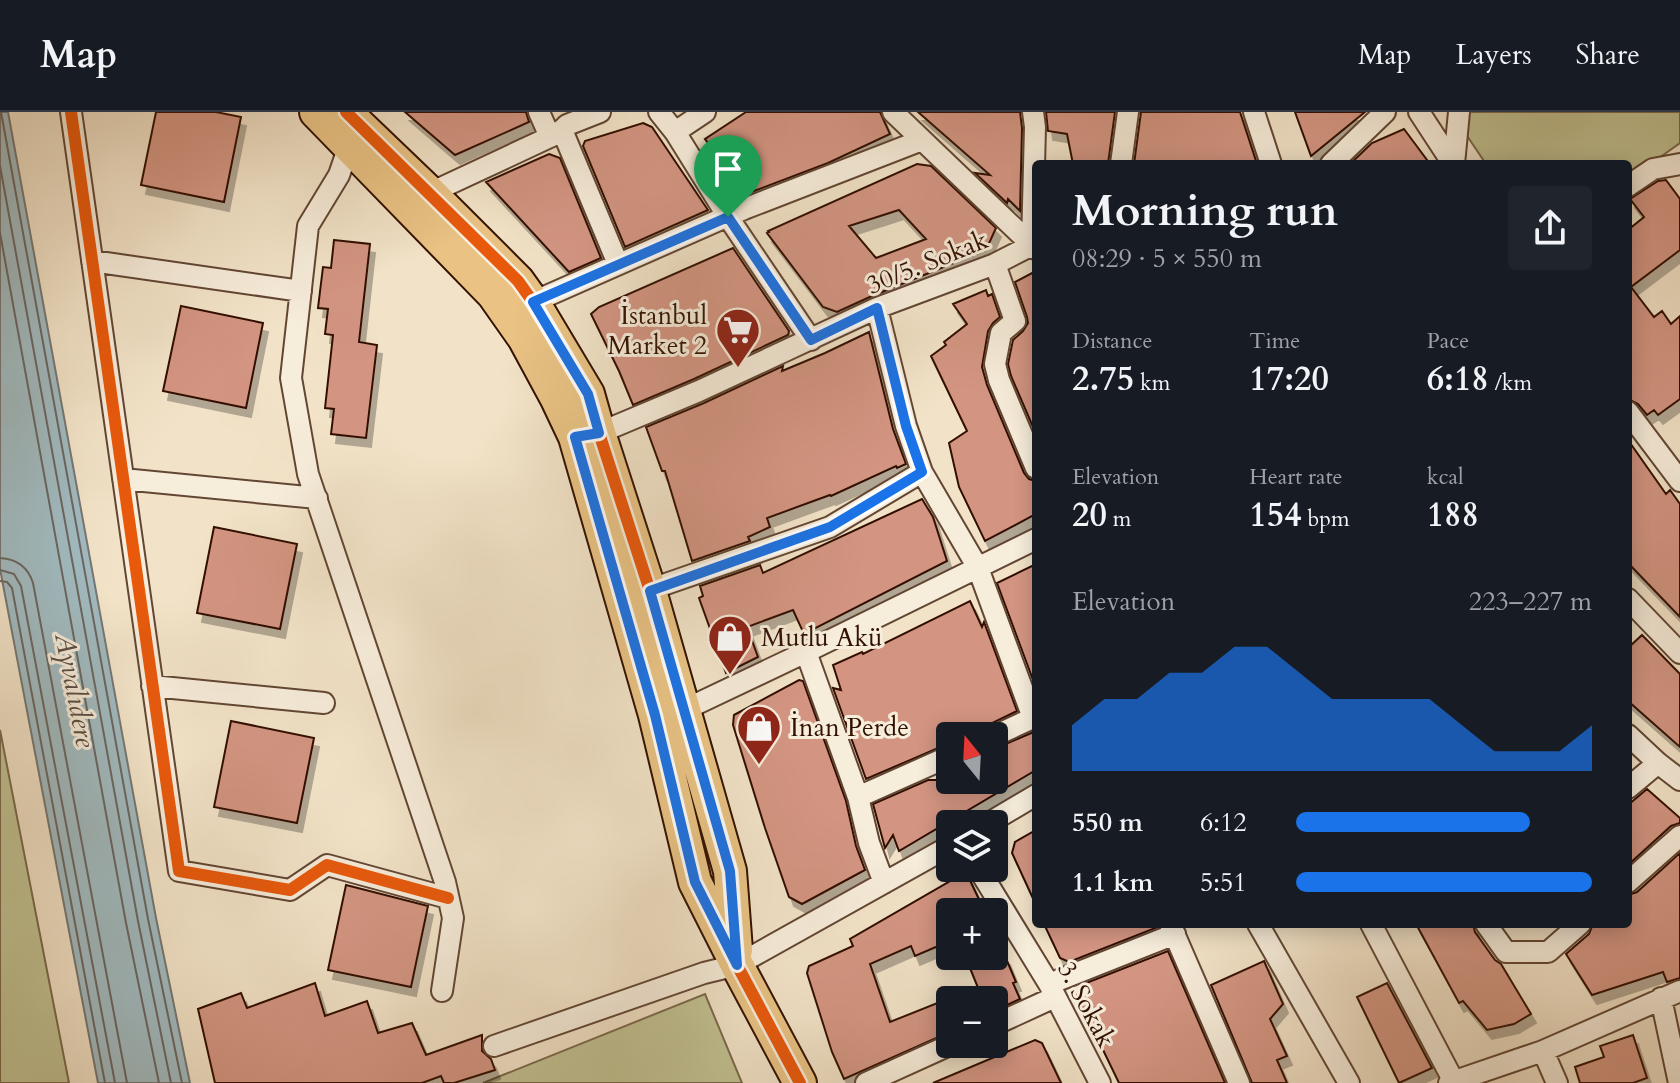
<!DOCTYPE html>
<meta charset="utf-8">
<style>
body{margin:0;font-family:Cardo,serif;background:#20242c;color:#f1f3f6;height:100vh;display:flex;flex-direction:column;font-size:30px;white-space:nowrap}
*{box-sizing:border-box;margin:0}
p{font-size:26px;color:#9ea1a6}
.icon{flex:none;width:44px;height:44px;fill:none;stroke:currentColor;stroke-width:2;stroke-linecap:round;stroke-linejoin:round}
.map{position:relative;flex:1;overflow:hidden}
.panel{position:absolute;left:1032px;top:48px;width:600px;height:768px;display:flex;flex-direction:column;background:#171b24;border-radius:8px;box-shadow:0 4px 20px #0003}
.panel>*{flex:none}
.needle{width:52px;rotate:342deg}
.fabs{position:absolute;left:936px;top:610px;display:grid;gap:16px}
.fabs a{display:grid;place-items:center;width:72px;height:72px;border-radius:8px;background:#171b24;box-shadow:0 4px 20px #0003;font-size:40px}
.pin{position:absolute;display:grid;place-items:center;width:68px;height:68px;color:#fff;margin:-82px -34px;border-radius:50% 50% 50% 0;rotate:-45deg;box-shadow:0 0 8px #0007}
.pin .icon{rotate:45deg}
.round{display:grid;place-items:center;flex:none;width:84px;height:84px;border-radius:8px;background:#20242c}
.summary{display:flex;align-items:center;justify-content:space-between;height:136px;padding:0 40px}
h1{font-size:44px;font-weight:700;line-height:60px}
.stats{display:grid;grid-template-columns:repeat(3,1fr);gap:12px;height:136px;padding:8px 40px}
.stats div{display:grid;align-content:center}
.stats b{font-size:34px;font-weight:700}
.stats small{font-size:22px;font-weight:400}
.stats p{font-size:22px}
.chart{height:224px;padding:16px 40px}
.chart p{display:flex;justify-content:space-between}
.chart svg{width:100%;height:144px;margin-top:8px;fill:#1a73e8;opacity:.7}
ul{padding:0 40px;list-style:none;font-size:26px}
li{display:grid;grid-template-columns:128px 96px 1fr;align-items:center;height:60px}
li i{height:20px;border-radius:10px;background:#1a73e8}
header{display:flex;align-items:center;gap:48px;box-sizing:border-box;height:112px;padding:0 40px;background:#171b24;border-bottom:2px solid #363941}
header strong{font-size:38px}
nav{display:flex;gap:44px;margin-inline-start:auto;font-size:28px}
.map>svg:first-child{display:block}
.green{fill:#c1c192;stroke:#7a694a;stroke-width:2}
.water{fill:#a1bbc1;stroke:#757774;stroke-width:2}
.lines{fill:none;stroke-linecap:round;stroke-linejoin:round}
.shore{stroke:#6a6661;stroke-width:2}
.building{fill:#d39582;stroke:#321101;stroke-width:2;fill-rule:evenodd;filter:url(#shadow)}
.minor-casing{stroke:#624633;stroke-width:24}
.primary-casing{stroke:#321101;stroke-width:36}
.minor{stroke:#f7eddb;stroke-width:20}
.primary{stroke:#e9c284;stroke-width:32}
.cycleway-casing{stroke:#f7eddb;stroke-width:17}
.cycleway{stroke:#e8590c;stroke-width:12}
.route-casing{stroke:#fff;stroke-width:16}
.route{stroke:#1a73e8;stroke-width:10}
.labels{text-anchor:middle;stroke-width:6;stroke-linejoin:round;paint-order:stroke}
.street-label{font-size:26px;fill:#321101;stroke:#f7eddb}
.poi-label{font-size:26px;fill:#321101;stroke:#f7eddb;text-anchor:start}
.water-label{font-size:28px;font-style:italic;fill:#594c44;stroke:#f7eddb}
</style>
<header>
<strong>Map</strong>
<nav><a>Map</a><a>Layers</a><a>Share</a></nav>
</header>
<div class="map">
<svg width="1680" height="971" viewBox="0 0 1680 971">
<defs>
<filter id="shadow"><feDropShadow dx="5" dy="9" stdDeviation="0" flood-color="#0004"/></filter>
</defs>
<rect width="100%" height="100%" fill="#f2e3c8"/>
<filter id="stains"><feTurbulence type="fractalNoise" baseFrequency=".0025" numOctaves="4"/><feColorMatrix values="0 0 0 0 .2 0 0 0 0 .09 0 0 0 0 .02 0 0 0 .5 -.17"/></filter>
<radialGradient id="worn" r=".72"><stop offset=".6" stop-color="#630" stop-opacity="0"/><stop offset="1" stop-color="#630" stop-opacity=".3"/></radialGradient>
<!-- green -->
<path class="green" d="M1451 0H1680V31L1628 68V52H1486Z
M0 618 69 971H0Z
M705 882 742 971H483Z"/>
<!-- water -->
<path class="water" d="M0 0H8L156 806 190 971H98L0 457Z"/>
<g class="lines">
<!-- shore -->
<path class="shore" d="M1 0 148 807 182 971
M0 54 138 809 171 971
M0 121 126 811 159 971
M0 446C17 447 28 455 33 471L127 971
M0 458 14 462 21 474 115 971
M0 469 7 470 12 476 105 971"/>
</g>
<!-- building -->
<path class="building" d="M156 0H216L241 5 224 90 141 73Z
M405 0H526L529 10 455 43Z
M746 0H880L890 22 828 51 746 82 705 27Z
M918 0H1020L1022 16 1020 99 1008 87 1007 91 975 61 990 63Z
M1046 0H1115L1108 52H1073L1067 22 1048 19Z
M1141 0H1240L1257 52H1134Z
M1295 0H1365L1311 44Z
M643 11 652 15 708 98 625 135 583 34 585 29Z
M1404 17 1430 52H1350L1372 31Z
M549 42 560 46 601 146 569 160 486 70Z
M917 52 931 54 996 116 986 138 872 184 837 200 823 195 767 121 769 120 768 119ZM899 98 926 127 876 146 849 114Z
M1666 68 1680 87V138L1631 175 1654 205 1662 199 1671 212 1680 204V287L1658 303 1654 298 1647 303 1638 292 1628 287V118L1644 105 1630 87 1658 69Z
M334 128 370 132 359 230 377 233 366 326 331 322 334 297 325 296 333 223 325 222 328 197 318 196 323 155 331 156Z
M733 136 789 219 788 223 694 267 633 293 619 259 591 202 599 195Z
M1036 159V322L1011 264 1008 252 1013 228 1023 219 1028 211 1027 205 1015 170Z
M986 178 988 184 992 182 1000 205 993 211 988 219 982 255 987 273 1024 361 1029 367 1036 369V402L985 429 959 375 949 331 967 319 931 244 946 233 944 230 967 212 953 192Z
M181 194 263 211 246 296 163 279Z
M869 220 893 317 906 352 897 356 896 354 831 384 830 383 767 406 770 415 748 425 750 429 692 449 665 359H662L646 315 704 291 783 254 782 259 825 241Z
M1628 328 1666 382 1670 378 1680 392V505L1628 451Z
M922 387 933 405 947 449 804 522 793 498 747 515 758 545 726 561 699 486 703 484 700 474 760 453 763 461Z
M214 415 297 432 280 517 197 501Z
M1036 452V576L997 471Z
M970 489 982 515 984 510 1017 599 988 613 983 617 981 624H950V631L866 667 833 576 841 578 833 553 862 540 863 542Z
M1642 523 1680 562V635L1628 589V536Z
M799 568 803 569 846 689 856 734 865 758 802 792 789 785 765 716 733 613 734 603Z
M231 609 314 626 297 711 214 695Z
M1036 619V658L899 739 893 723 885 736 873 692 928 668H994V637Z
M1647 677 1680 706V711L1671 714 1628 753V693Z
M1036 718V793L1012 741 1015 730Z
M1680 741V866L1667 870 1663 860 1592 883 1566 842 1589 822 1593 812H1628V783L1637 780Z
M966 760 985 800H950V829L915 844 911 834 870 852 890 910 950 886V920L844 967 832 940 807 861 809 854 853 834 850 827Z
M346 773 428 794 411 875 328 858Z
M1044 812H1157L1158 815 1069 850 1060 846Z
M1416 812H1473L1475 820 1495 848 1501 852 1531 902 1514 912 1487 918 1463 889 1459 891Z
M1168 839 1225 971H1119L1077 884 1081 873Z
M965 844H1005L1016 870 1013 871 1020 887 994 899V888H983Z
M1264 849 1283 892 1270 907 1287 944 1277 948 1287 971H1252L1211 873Z
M315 871 325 904 367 889 378 921 412 911 426 943 482 923V939L491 947 495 958 454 971H444L441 964 422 971H215L198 897 241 881 247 896Z
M1387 871 1432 956 1399 971 1357 885Z
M1633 923 1647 966 1633 971H1580L1575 955 1604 945 1600 934Z
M1035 928 1042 931 1061 971H933Z"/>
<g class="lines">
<!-- minor casing -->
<g class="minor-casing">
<path id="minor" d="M71 0 179 759 290 778 327 753 448 786
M539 0 550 25
M659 0 675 20 728 105 811 228
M893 0 1036 137
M1254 0 1271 52
M1419 0 1453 52
M562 18 618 152
M675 20 705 0
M349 34 339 63 308 114 291 266 308 362 445 770 453 806 442 879
M1121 52 1128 0
M1331 52 1385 0
M1454 52 1459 0
M1628 74 1653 57 1680 52
M430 81 550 25 562 18 567 13 600 0
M92 149 301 179
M995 152 1015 209 1001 221 995 252 999 268 1036 356
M533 190 744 97 922 28
M877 196 906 314 922 360 978 456 1033 606 994 624
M1628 300 1680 369
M589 322 599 321 699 279 877 196 995 152 1032 133 1035 15 1033 0
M123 367 317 386
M640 481 830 415 922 360
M1628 487 1680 541
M806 540 858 685 869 731 884 771
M152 574 324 591
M684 598 806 540 1036 427
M1628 623 1658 651 1680 668
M1628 676 1658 651
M858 685 950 644
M987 712 1036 683
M978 756 1049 872 1100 971
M1628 770 1680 724
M1170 812 1239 971
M1258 812 1349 971
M1371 812 1453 968
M1486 812 1506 840H1548L1580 812
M1049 872 1175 822
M1661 886 1679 971
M994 913 1055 885
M494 934 704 861 737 853 950 734
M1543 939 1557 971
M866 971 952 932
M1449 971 1543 939 1680 879"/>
</g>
<!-- primary casing -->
<g class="primary-casing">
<path id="primary" d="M316 0 493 182 524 226 557 287 575 325 655 603 695 770 737 853 800 971
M358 12 430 81 518 169 533 190 588 282 599 321 650 479 730 759 736 838"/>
</g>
<!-- minor -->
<use href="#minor" class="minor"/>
<!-- primary -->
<use href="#primary" class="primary"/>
<!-- cycleway casing -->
<g class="cycleway-casing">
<path id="cycleway" d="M71 0 179 759 290 778 327 753 448 786
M346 0 518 169 533 190 588 282 599 321 650 479 730 759 737 853 800 971"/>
</g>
<!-- cycleway -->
<use href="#cycleway" class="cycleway"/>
</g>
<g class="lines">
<!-- route casing -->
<g class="route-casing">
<path id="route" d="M728 105 811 228 877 196 906 314 922 360 830 415 650 479 730 759 737 853 695 770 655 603 575 325 599 321 588 282 533 190Z"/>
</g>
<!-- route -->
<use href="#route" class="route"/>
</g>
<!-- icons -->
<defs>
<g id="supermarket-pin" transform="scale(2.3)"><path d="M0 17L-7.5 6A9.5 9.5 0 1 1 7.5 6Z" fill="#8f2418" stroke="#f7eddb"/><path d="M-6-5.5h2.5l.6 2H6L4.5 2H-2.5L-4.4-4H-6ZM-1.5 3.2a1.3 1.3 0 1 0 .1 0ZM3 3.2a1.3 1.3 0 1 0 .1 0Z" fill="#fff"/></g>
<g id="shop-pin" transform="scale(2.3)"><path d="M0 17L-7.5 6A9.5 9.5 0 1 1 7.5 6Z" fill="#8f2418" stroke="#f7eddb"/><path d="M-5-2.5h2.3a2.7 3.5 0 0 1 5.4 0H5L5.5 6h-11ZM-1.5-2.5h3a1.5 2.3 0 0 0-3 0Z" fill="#fff"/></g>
</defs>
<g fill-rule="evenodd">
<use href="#supermarket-pin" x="738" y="218"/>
<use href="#shop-pin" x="730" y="525"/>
<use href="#shop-pin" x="759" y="615"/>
</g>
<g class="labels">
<!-- street labels -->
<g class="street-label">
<text transform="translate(927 150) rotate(-22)" y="9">30/5. Sokak</text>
<text transform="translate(1087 892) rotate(62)" y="9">3. Sokak</text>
</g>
<!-- poi labels -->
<g class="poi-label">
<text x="707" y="212" text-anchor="end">İstanbul<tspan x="707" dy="30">Market 2</tspan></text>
<text x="761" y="534">Mutlu Akü</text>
<text x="790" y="624">İnan Perde</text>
</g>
<!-- water labels -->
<g class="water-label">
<text transform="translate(76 578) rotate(79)" y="10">Ayvalıdere</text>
</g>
</g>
<rect width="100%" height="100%" filter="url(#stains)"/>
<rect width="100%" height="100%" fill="url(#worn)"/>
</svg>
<div class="fabs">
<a><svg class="needle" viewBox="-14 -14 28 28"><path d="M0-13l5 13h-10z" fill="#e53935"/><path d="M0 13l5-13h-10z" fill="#9ea1a6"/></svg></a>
<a><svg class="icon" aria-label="layers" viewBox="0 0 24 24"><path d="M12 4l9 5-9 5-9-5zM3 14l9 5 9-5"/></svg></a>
<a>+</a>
<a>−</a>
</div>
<div class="pin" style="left:728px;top:105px;background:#1e9e55"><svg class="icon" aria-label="arrive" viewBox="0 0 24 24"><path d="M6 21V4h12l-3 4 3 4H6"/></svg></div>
<section class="panel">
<div class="summary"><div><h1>Morning run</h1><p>08:29 · 5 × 550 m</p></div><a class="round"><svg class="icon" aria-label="share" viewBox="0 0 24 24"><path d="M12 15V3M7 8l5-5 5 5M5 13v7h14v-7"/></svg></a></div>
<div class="stats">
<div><p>Distance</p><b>2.75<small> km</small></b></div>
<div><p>Time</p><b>17:20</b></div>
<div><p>Pace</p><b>6:18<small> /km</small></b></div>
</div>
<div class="stats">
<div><p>Elevation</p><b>20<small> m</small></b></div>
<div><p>Heart rate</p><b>154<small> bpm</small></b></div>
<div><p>kcal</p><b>188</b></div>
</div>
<div class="chart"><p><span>Elevation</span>223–227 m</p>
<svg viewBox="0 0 160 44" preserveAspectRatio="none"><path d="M0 44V30L10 22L20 22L30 14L40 14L50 6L60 6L70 14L80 22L90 22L100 22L110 22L120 30L130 38L140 38L150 38L160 30V44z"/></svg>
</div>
<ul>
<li><b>550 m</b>6:12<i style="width:79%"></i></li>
<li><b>1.1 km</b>5:51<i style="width:100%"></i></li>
</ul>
</section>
</div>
